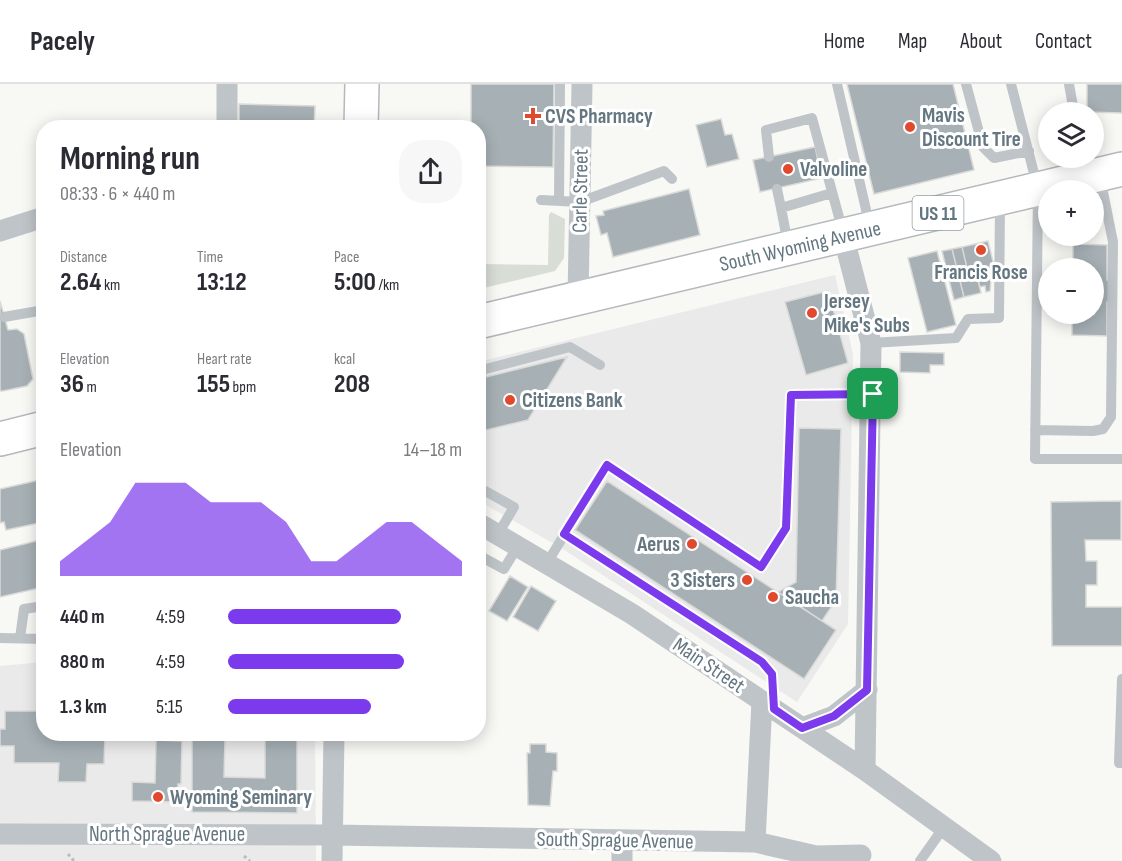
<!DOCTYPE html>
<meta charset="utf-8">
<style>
body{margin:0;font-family:"Sofia Sans Condensed",sans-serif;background:#f7f7f7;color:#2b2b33;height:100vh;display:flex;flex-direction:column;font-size:22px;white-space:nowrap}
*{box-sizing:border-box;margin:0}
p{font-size:20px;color:#7c7c81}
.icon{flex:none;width:33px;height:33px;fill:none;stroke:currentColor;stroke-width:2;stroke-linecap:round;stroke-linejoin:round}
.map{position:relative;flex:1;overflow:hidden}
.side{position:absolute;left:36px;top:36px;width:450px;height:621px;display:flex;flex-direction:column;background:#fff;border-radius:24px;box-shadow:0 3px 15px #0003}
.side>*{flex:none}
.tools{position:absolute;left:1038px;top:18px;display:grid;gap:12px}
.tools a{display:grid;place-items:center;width:66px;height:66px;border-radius:50%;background:#fff;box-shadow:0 3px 15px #0003;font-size:30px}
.pin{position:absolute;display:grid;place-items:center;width:51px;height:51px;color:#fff;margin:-26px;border-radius:12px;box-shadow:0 3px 9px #0006}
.round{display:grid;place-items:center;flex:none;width:63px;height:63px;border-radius:24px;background:#f7f7f7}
.overview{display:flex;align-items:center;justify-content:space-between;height:102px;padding:0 24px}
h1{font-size:33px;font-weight:700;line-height:45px}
.stats{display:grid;grid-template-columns:repeat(3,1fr);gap:9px;height:102px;padding:6px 24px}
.stats div{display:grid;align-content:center}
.stats b{font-size:26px;font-weight:700}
.stats small{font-size:16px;font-weight:400}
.stats p{font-size:16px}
.chart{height:168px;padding:12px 24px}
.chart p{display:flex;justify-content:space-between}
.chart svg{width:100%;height:108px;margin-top:6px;fill:#7c3aed;opacity:.7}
ul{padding:0 24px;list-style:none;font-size:20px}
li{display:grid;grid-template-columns:96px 72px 1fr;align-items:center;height:45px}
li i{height:15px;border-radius:8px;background:#7c3aed}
header{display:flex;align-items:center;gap:36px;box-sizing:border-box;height:84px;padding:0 30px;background:#fff;border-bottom:2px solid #e1e1e2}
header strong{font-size:28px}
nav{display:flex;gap:33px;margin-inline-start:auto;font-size:21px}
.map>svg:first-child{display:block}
.built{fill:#e9eae9}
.green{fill:#d8ddd5}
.building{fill:#a6b0b5;stroke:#dadad8;stroke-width:1.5;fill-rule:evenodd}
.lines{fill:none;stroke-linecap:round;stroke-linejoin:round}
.primary-casing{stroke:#b3b9bc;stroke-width:36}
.path{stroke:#babdc0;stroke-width:3;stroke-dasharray:3 3;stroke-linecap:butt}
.service{stroke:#bfc4c8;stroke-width:10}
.minor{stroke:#bfc4c8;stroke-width:21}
.primary{stroke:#fff;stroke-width:33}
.route-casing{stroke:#fff;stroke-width:12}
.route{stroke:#7c3aed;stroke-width:8}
.poi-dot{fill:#e0492d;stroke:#fff;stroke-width:2}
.labels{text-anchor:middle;stroke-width:6;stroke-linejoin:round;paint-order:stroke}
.shield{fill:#fff;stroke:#929fa6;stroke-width:1.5}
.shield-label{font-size:20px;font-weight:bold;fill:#647680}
.poi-label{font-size:21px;font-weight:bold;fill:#647680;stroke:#fff;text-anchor:start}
.street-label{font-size:21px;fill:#647680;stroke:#fff}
</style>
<header>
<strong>Pacely</strong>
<nav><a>Home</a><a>Map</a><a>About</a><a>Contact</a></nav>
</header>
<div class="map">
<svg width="1122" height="777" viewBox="0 0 1122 777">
<rect width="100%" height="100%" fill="#f8f8f5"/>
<!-- built -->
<path class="built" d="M835 191 853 270 848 540 797 618 563 465 479 417 478 278Z
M43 578 44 650H315L316 777H0V582Z"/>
<!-- green -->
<path class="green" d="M551 128 565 135 564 174 555 187 479 205V180L548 181 549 131Z"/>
<!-- building -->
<path class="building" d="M471 0H554L553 83 478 82V44H471Z
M847 0H953L974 86 874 110Z
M1087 0H1122V29L1087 28Z
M239 20 315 22 314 44H239Z
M721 35 725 51 732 50 739 75 707 83 696 41Z
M815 63 822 94 760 108 753 76Z
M689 105 700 151 613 173 607 149 601 151 596 132 604 131 603 127Z
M988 157 997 194 991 196 990 207 986 208 985 202 980 203 977 192 973 193 971 188H968L962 163Z
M1073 160 1107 161V196H1112L1111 218H1107V252L1072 251V230H1094V184H1073Z
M962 163 968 188H971L973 193 977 192 981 209 964 213 952 165Z
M952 165 964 213 954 216 942 167Z
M937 167 956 241 927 248 908 174Z
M828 207 848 279 806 291 785 218Z
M0 217 8 246 17 245 24 250 33 295 27 302 3 307H0Z
M900 268 944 269V281H930V289L900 288Z
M567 273 528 336 478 348V295Z
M799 344 841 345 836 516 822 537 778 508 796 498Z
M44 395V438L6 446 4 438 0 439V405Z
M607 397 836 546 804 595 575 446Z
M1121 417V456H1085L1086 477H1097V501H1086V523H1122V562H1052L1051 418Z
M44 455V503L0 513V466Z
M510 492 528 503 507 537 489 527Z
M531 502 556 517 538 547 513 533Z
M5 627H44V650H105L104 680H87L86 698H58L59 679H14V662H0V645H5Z
M192 650H297V729L192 728ZM225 655 265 656V694L224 693Z
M156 656 182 657 181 700H178V718L132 717V698L155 699Z
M530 660H546V668L557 669V687H553L550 722 528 721 527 669H530Z"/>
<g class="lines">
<!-- primary casing -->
<g class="primary-casing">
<path id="primary" d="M361 44 362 0
M478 238 1122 85
M0 355 44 344"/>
</g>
<!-- path -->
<path class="path" d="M68 770 74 777
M244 772 250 777"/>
<!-- service -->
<path class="service" d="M837 0 870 143
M966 0 983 63 994 74 1029 67
M1011 0 1038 105 1035 375H1122
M1069 0 1074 28
M769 73 766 46 812 34 843 148
M777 105 781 124
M541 116 580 118 664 87 672 95
M559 116 560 0
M788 160 781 124 832 109
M4 233 44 226
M871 259 956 254 968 235 999 234 1000 117
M478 287 570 263 600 281
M1035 346 1093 347 1103 345 1111 333 1113 158 1100 93
M478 403 514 423 498 450
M564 450 762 578 772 590 774 624
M478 471 504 485 518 462
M547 479 607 381 761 483 786 444 791 311 872 310
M0 554 44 555
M20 554 24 525 44 522
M1122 595 1119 679H1122
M920 777 944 743"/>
<!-- minor -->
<path class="minor" d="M227 0V44
M0 147 44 133
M843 151 871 259 865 686
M578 214 582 0
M478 439 632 530 865 686 991 777
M802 644 834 632 867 606
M0 750 333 751 755 758 816 772 861 771
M755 758 762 617
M332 777 334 650
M622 777V756"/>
<!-- primary -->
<use href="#primary" class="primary"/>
</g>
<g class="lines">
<!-- route casing -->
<g class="route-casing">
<path id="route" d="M873 310 867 606 834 632 802 644 774 625 772 590 762 578 564 450 607 381 761 483 786 444 791 311Z"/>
</g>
<!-- route -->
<use href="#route" class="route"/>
</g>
<!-- markers -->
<g class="poi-dot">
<path d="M530 23h6v6h6v6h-6v6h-6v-6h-6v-6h6z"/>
<circle cx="910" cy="43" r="6"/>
<circle cx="788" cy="85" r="6"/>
<circle cx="981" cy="166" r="6"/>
<circle cx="812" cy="229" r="6"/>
<circle cx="510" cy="316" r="6"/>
<circle cx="692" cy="460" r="6"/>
<circle cx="747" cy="496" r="6"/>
<circle cx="773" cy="513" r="6"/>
<circle cx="158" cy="713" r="6"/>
</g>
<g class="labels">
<!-- shield labels -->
<rect class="shield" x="912.5" y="112" width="51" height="34" rx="4.5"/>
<g class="shield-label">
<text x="938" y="136">US 11</text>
</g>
<!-- poi labels -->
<g class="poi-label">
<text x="922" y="38">Mavis<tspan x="922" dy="24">Discount Tire</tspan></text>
<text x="545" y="39">CVS Pharmacy</text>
<text x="800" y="92">Valvoline</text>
<text x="981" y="195" text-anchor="middle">Francis Rose</text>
<text x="824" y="224">Jersey<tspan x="824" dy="24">Mike's Subs</tspan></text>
<text x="522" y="323">Citizens Bank</text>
<text x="680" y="467" text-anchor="end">Aerus</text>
<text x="735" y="503" text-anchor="end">3 Sisters</text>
<text x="785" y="520">Saucha</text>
<text x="170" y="720">Wyoming Seminary</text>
</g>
<!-- street labels -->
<g class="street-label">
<text transform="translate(580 107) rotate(-89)" y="7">Carle Street</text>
<text transform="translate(800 162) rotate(-13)" y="7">South Wyoming Avenue</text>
<text transform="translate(709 581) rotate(34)" y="7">Main Street</text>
<text x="167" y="757">North Sprague Avenue</text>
<text transform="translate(615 756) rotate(1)" y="7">South Sprague Avenue</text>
</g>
</g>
</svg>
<div class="tools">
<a><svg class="icon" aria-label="layers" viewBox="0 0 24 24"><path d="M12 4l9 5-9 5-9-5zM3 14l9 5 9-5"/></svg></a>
<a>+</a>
<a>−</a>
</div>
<div class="pin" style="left:873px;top:310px;background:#1e9e55"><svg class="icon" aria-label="arrive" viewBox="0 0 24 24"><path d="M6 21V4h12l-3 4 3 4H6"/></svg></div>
<section class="side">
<div class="overview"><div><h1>Morning run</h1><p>08:33 · 6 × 440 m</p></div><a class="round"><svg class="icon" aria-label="share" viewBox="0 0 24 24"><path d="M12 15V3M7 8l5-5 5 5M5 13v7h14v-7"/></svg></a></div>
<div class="stats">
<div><p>Distance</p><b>2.64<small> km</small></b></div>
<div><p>Time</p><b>13:12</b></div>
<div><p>Pace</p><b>5:00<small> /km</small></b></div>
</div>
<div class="stats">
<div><p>Elevation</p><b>36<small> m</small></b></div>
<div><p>Heart rate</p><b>155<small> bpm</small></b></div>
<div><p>kcal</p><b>208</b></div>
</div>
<div class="chart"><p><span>Elevation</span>14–18 m</p>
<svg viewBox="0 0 160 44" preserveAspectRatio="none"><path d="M0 44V38L10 30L20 22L30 6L40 6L50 6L60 14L70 14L80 14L90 22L100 38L110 38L120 30L130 22L140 22L150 30L160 38V44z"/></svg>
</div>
<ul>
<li><b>440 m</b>4:59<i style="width:74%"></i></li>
<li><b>880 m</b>4:59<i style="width:75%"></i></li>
<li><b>1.3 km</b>5:15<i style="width:61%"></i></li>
</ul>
</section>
</div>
